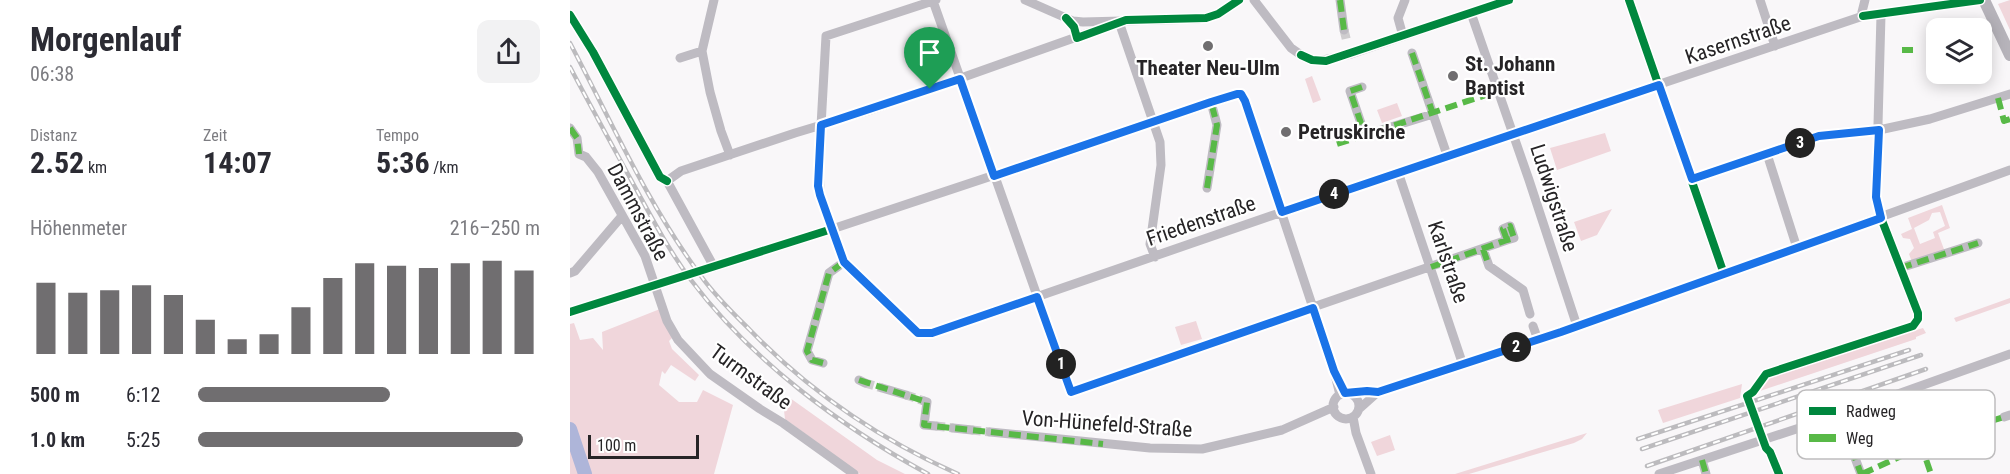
<!DOCTYPE html>
<html lang="de">
<meta charset="utf-8">
<style>
body{margin:0;font-family:"Roboto Condensed",sans-serif;background:#f2f2f3;color:#2b2b33;height:100vh;display:flex;flex-direction:column;font-size:22px;white-space:nowrap}
*{box-sizing:border-box;margin:0}
p{font-size:20px;color:#7c7c81}
.icon{flex:none;width:33px;height:33px;fill:none;stroke:currentColor;stroke-width:2;stroke-linecap:round;stroke-linejoin:round}
.map{position:relative;flex:1;overflow:hidden}
.panel{display:flex;flex-direction:column;background:#fff;width:570px}
.panel>*{flex:none}
.tools{position:absolute;left:1356px;top:18px;display:grid;gap:12px}
.tools a{display:grid;place-items:center;width:66px;height:66px;border-radius:12px;background:#fff;box-shadow:0 3px 15px #0003;font-size:30px}
.scale{position:absolute;left:18px;bottom:15px;width:111px;box-sizing:border-box;padding-left:6px;border:3px solid #262426;border-top:0;font-size:16px;line-height:21px;white-space:nowrap;color:#262426;-webkit-text-stroke:4px #fff;paint-order:stroke}
.pin{position:absolute;display:grid;place-items:center;width:51px;height:51px;color:#fff;margin:-62px -26px;border-radius:50% 50% 50% 0;rotate:-45deg;box-shadow:0 0 6px #0007}
.pin .icon{rotate:45deg}
.km{position:absolute;width:30px;height:30px;margin:-15px;border-radius:50%;background:#222;color:#fff;font-size:16px;line-height:30px;text-align:center}
.round{display:grid;place-items:center;flex:none;width:63px;height:63px;border-radius:12px;background:#f2f2f3}
.overview{display:flex;align-items:center;justify-content:space-between;height:102px;padding:0 30px}
h1{font-size:33px;font-weight:700;line-height:45px}
.figures{display:grid;grid-template-columns:repeat(3,1fr);gap:9px;height:102px;padding:6px 30px}
.figures div{display:grid;align-content:center}
.figures b{font-size:30px;font-weight:700}
.figures small{font-size:16px;font-weight:400}
.figures p{font-size:16px}
.chart{height:168px;padding:12px 30px}
.chart p{display:flex;justify-content:space-between}
.chart svg{width:100%;height:108px;margin-top:6px;stroke:#706e70;stroke-width:6}
ul{padding:0 30px;list-style:none;font-size:20px}
li{display:grid;grid-template-columns:96px 72px 1fr;align-items:center;height:45px}
li i{height:15px;border-radius:8px;background:#706e70}
main{display:flex;flex:1;min-height:0}
.map>svg:first-child{display:block}
.green{fill:#f0d6db;fill-rule:evenodd}
.lines{fill:none;stroke-linecap:round;stroke-linejoin:round}
.river{stroke:#aeb5d9;stroke-width:14}
.minor-tunnel{stroke:#cfcdcf;stroke-width:9;stroke-dasharray:9 4.5;stroke-linecap:butt}
.minor{stroke:#bebbc2;stroke-width:9}
.major{stroke:#b6b3ba;stroke-width:12}
.rail-casing{stroke:#bcbbbe;stroke-width:4.5}
.rail{stroke:#fff;stroke-width:2;stroke-dasharray:7;stroke-linecap:butt}
.quiet{stroke:#58b947;stroke-width:6;stroke-dasharray:12 6;stroke-linecap:butt}
.cycleway-casing{stroke:#fff;stroke-width:11}
.cycleway{stroke:#00873e;stroke-width:8}
.route-casing{stroke:#fff;stroke-width:12}
.route{stroke:#1a73e8;stroke-width:8}
.poi-dot{fill:#706e70;stroke:#fff;stroke-width:2}
.labels{text-anchor:middle;stroke-width:4.5;stroke-linejoin:round;paint-order:stroke}
.street-label{font-size:21px;fill:#262426;stroke:#fff}
.poi-label{font-size:21px;font-weight:bold;fill:#262426;stroke:#fff;text-anchor:start}
.key{fill:#fff;stroke:#bebdbe;stroke-width:1.5}
.key-label{font-size:16px;fill:#262426}
</style>
<main>
<section class="panel">
<div class="overview"><div><h1>Morgenlauf</h1><p>06:38</p></div><a class="round"><svg class="icon" aria-label="share" viewBox="0 0 24 24"><path d="M12 15V3M7 8l5-5 5 5M5 13v7h14v-7"/></svg></a></div>
<div class="figures">
<div><p>Distanz</p><b>2.52<small> km</small></b></div>
<div><p>Zeit</p><b>14:07</b></div>
<div><p>Tempo</p><b>5:36<small> /km</small></b></div>
</div>
<div class="chart"><p><span>Höhenmeter</span>216–250 m</p>
<svg viewBox="0 0 160 44" preserveAspectRatio="none"><path d="M5 44V15M15 44V19M25 44V18M35 44V16M45 44V20M55 44V30M65 44V38M75 44V36M85 44V25M95 44V13M105 44V7M115 44V8M125 44V9M135 44V7M145 44V6M155 44V10"/></svg>
</div>
<ul>
<li><b>500 m</b>6:12<i style="width:56%"></i></li>
<li><b>1.0 km</b>5:25<i style="width:95%"></i></li>
</ul>
</section>
<div class="map">
<svg width="1440" height="474" viewBox="0 0 1440 474">
<rect width="100%" height="100%" fill="#f9f7f9"/>
<!-- green -->
<path class="green" d="M1440 0V30L1428 4Z
M742 76 751 100 743 103 735 79Z
M827 103 832 116 812 123 807 110Z
M1035 133 1041 151 987 170 980 148Z
M1372 205 1380 228 1368 233 1375 252 1342 262 1339 254 1344 248 1340 239 1333 238 1331 234 1342 229 1338 218ZM1370 212 1375 226 1363 232 1365 238 1350 244 1344 228 1359 220 1362 213Z
M1042 209 1027 235 1011 241 1004 222Z
M1440 298V303L1386 322 1384 318Z
M90 309 102 338 99 341 102 349 129 375 125 381 101 365 95 374 92 371 89 385 109 402H127L133 390 163 405 144 474H0V324L4 323 10 340 23 338 33 350 32 332Z
M626 321 632 339 611 345 605 327Z
M1353 328 1356 333 1346 337V339L1184 393 1199 376Z
M1172 384 1170 398 1093 423 1088 410Z
M220 398 307 460 335 474H290L215 419 213 402Z
M1017 433 1012 439 1004 443 899 474H885Z
M820 435 825 450 807 456 801 442Z"/>
<g class="lines">
<!-- river -->
<path class="river" d="M0 429 15 474"/>
<!-- minor-tunnel -->
<path class="minor-tunnel" d="M774 30 777 42
M106 278 131 270
M295 383 312 388
M336 395 354 401
M366 426 383 428
M402 430 420 432"/>
<!-- minor -->
<path class="minor" d="M144 0 132 51 140 92 151 131 160 155
M366 0 256 36 249 162 250 195 274 262 349 333 359 334 828 172 1293 16 1410 0
M455 0 503 21 513 22 629 19 648 14 669 0
M684 0 721 48 734 57 749 61 781 54 939 0
M770 0 774 30
M1059 0 1154 274
M1190 0 1205 46
M363 1 501 392C646 340 791 291 937 240L944 238 940 226 933 229 937 240
M901 13 959 180 1007 326
M1311 15 1306 197 1310 216 1345 306
M1293 16 1292 12 1295 0
M549 22 590 142 591 165 580 244 585 257
M833 36 828 18 835 0
M842 53 877 155
M110 58 132 51
M792 87 780 91 795 135 863 114
M0 128 7 138 9 154
M9 154 16 157 28 172 75 256 97 321 108 340 140 374 190 409 213 423 284 474
M1197 154 1227 248
M828 172 893 365
M1122 179 1249 136 1309 130 1360 119 1440 94
M637 188 647 125 641 102
M913 249 919 266 953 290 960 314
M144 267 97 181 111 171 225 133 298 111 549 22
M1330 268 1408 243
M131 270 220 243 669 94 673 96 675 103 764 371 770 395
M0 273 5 271 52 216
M0 312 106 278
M963 326 968 340
M253 363 242 360 237 351 259 273 274 262
M289 380 295 383
M312 388 336 395
M763 406a13 13 0 1 1 26 0a13 13 0 1 1-26 0Z
M781 394 797 391 808 392
M354 401 357 402 354 425 366 426
M789 409 808 392 1023 321 1440 170
M1269 415 1291 474
M783 417 786 433 801 474
M1434 417 1440 415
M383 428 402 430
M420 432 580 448 632 449 712 430 764 407
M1132 460 1136 474
M1089 474 1269 415 1440 354"/>
<!-- major -->
<path class="major" d="M1414 0 1440 55"/>
<!-- rail casing -->
<g class="rail-casing">
<path id="rail" d="M0 43C41 121 78 205 131 276 145 296 163 313 180 330 240 392 309 439 388 474
M0 67C21 107 43 147 65 187 82 218 99 251 121 280 182 361 270 426 358 474
M1068 439 1339 350
M1072 449 1351 355
M1077 466 1356 369"/>
</g>
<!-- rail -->
<use href="#rail" class="rail"/>
<!-- quiet -->
<path class="quiet" d="M770 0 774 30
M1332 50H1343
M842 53 863 114
M792 87 780 91 795 135 928 91
M1428 98 1434 121 1440 119 1439 116
M0 128 7 138 9 154
M767 144 795 135
M1122 179 1197 154
M637 188 647 125 641 102
M913 249 919 266
M861 267 937 240 944 238 940 226 933 229 937 240
M1330 268 1408 243
M253 363 242 360 237 351 259 273 274 262
M289 380 357 402 354 425 533 444
M1333 392 1361 474
M1269 415 1291 474
M1351 443 1434 417
M1132 460 1136 474
M1292 474 1358 444"/>
<!-- cycleway casing -->
<g class="cycleway-casing">
<path id="cycleway" d="M1059 0 1154 274 1311 218 1348 313V319L1343 326 1196 374 1183 392 1177 396 1196 448 1200 452 1209 474
M0 15 23 52 90 177 97 181
M1293 16 1410 0
M496 18 504 27 507 38 556 20 636 18 648 14 669 0
M731 55 742 60 756 61 939 0
M0 312 262 229"/>
</g>
<!-- cycleway -->
<use href="#cycleway" class="cycleway"/>
</g>
<g class="lines">
<!-- route casing -->
<g class="route-casing">
<path id="route" d="M390 79 424 176 641 102 667 94H671L675 101 712 212 1089 85 1122 179 1249 136 1309 130 1306 197 1311 218 991 332 808 392 797 391 775 393 764 371 743 308 501 392 467 297 362 333H348L274 262 250 195 248 186 251 125Z"/>
</g>
<!-- route -->
<use href="#route" class="route"/>
</g>
<!-- markers -->
<g class="poi-dot">
<circle cx="638" cy="46" r="6"/>
<circle cx="883" cy="76" r="6"/>
<circle cx="716" cy="132" r="6"/>
</g>
<g class="labels">
<!-- street labels -->
<g class="street-label">
<text transform="translate(1168 40) rotate(-19)" y="7">Kasernstraße</text>
<text transform="translate(984 198) rotate(72)" y="7">Ludwigstraße</text>
<text transform="translate(68 212) rotate(62)" y="7">Dammstraße</text>
<text transform="translate(631 221) rotate(-19)" y="7">Friedenstraße</text>
<text transform="translate(878 262) rotate(71)" y="7">Karlstraße</text>
<text transform="translate(181 377) rotate(36)" y="7">Turmstraße</text>
<text transform="translate(537 424) rotate(4)" y="7">Von-Hünefeld-Straße</text>
</g>
<!-- poi labels -->
<g class="poi-label">
<text x="895" y="71">St. Johann<tspan x="895" dy="24">Baptist</tspan></text>
<text x="638" y="75" text-anchor="middle">Theater Neu-Ulm</text>
<text x="728" y="139">Petruskirche</text>
</g>
</g>
<!-- legend -->
<rect x="1227" y="390" width="198" height="69" rx="9" class="key"/>
<rect x="1239" y="407" width="27" height="8" fill="#00873e"/>
<rect x="1239" y="434" width="27" height="8" fill="#58b947"/>
<g class="key-label">
<text x="1276" y="417">Radweg</text>
<text x="1276" y="444">Weg</text>
</g>
</svg>
<div class="tools">
<a><svg class="icon" aria-label="layers" viewBox="0 0 24 24"><path d="M12 4l9 5-9 5-9-5zM3 14l9 5 9-5"/></svg></a>
</div>
<div class="scale">100 m</div>
<div class="pin" style="left:360px;top:89px;background:#1e9e55"><svg class="icon" aria-label="arrive" viewBox="0 0 24 24"><path d="M6 21V4h12l-3 4 3 4H6"/></svg></div>
<b class="km" style="left:491px;top:364px">1</b>
<b class="km" style="left:946px;top:347px">2</b>
<b class="km" style="left:1230px;top:143px">3</b>
<b class="km" style="left:764px;top:194px">4</b>
</div>
</main>
